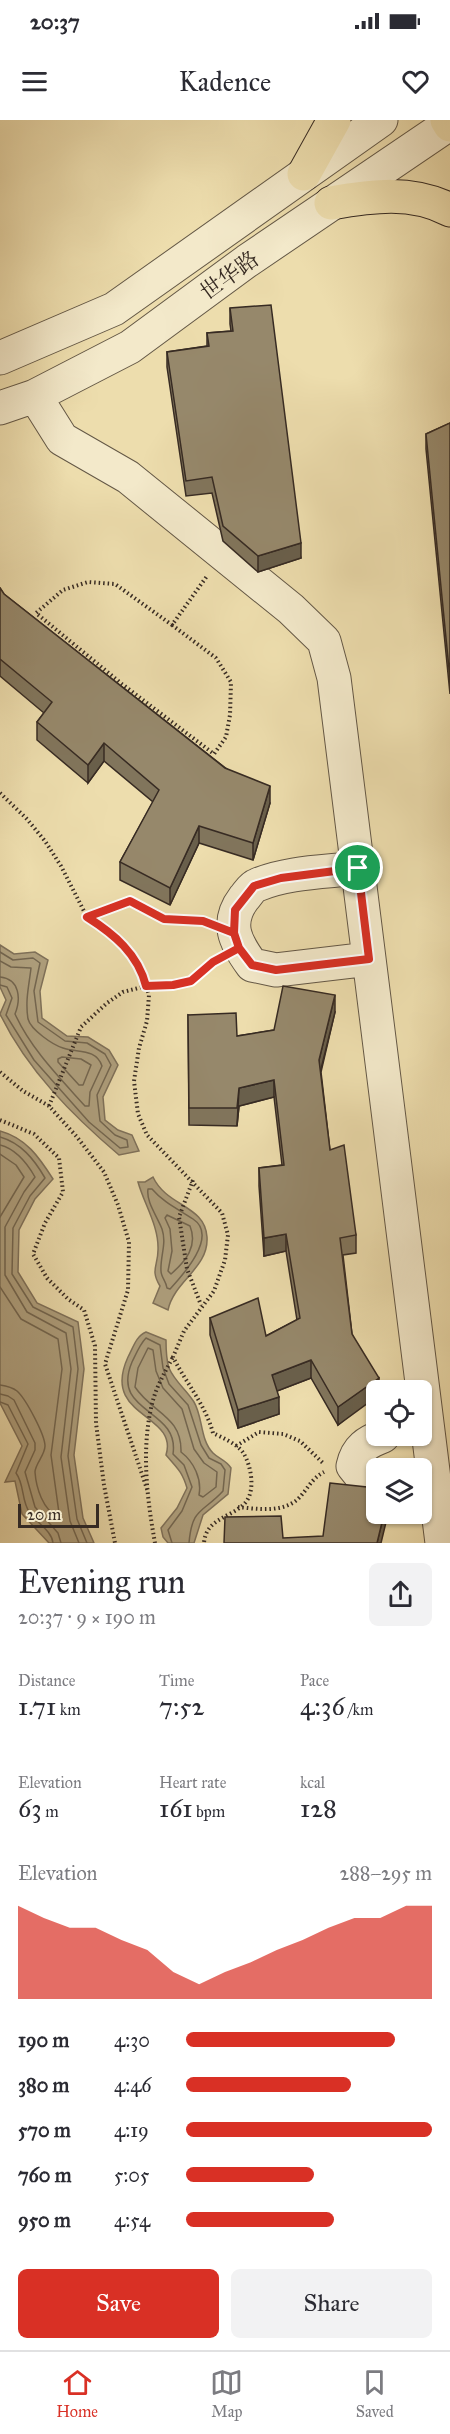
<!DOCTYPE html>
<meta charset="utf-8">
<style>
body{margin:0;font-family:"IM FELL Great Primer","Noto Serif SC",serif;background:#f2f2f3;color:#2b2b33;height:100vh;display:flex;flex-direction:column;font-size:22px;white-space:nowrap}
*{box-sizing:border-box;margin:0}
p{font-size:20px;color:#7c7c81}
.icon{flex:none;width:33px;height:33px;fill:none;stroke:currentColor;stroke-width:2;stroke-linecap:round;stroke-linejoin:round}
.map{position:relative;height:1423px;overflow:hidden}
.sheet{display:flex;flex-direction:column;background:#fff;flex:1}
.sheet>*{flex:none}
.tools{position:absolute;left:366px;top:1260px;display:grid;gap:12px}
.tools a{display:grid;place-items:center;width:66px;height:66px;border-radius:9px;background:#fff;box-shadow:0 2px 4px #0004;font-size:30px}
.scale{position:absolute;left:18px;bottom:15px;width:81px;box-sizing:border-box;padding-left:6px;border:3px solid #372b23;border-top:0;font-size:16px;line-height:21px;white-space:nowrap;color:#372b23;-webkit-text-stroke:4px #f3e9ca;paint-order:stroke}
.pin{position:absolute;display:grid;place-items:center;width:51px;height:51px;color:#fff;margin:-26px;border:3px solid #fff;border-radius:50%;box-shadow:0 2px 6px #0007}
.round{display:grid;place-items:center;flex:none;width:63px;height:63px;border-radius:9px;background:#f2f2f3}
.overview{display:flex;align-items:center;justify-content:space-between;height:102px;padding:0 18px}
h1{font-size:33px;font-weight:600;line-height:45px}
.figures{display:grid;grid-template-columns:repeat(3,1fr);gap:9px;height:102px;padding:6px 18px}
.figures div{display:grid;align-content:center}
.figures b{font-size:26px;font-weight:600}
.figures small{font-size:16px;font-weight:400}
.figures p{font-size:16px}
.chart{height:168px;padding:12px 18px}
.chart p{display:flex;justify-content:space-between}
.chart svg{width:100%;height:108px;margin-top:6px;fill:#d93025;opacity:.7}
.cta{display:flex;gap:12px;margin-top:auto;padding:12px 18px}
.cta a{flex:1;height:69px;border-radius:9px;background:#d93025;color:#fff;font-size:24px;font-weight:600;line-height:69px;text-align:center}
.cta a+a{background:#f2f2f3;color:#2b2b33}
ul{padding:0 18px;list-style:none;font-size:20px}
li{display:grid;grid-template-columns:96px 72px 1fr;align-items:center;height:45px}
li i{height:15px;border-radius:8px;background:#d93025}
.status{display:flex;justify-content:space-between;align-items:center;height:42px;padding:0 30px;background:#fff;direction:ltr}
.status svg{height:16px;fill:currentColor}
header{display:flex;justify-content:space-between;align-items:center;height:78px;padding:0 18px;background:#fff;font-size:27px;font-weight:600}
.dock{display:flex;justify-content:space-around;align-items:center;height:84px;border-top:2px solid #e1e1e2;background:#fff;font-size:16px;color:#7c7c81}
.dock a{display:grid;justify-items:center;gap:3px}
.dock .on{color:#d93025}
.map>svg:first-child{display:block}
.water{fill:#afa07e;stroke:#7f715a;stroke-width:1.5}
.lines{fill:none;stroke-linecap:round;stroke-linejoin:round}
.shore{stroke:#736650;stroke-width:1.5}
.minor-casing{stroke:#645846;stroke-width:35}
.major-casing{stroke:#372b23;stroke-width:35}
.path{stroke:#372b23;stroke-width:4;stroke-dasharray:1.5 3;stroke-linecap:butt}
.minor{stroke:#f3e9ca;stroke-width:33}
.major{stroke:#edddad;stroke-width:33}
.wall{fill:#81755c;stroke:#372b23;stroke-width:1.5}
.shaded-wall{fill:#695f4b;stroke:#372b23;stroke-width:1.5}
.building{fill:#96886b;stroke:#372b23;stroke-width:1.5}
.route-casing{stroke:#fff;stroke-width:12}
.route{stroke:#d93025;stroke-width:8}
.labels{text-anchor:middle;stroke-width:4.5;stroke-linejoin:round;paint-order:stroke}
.street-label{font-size:22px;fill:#372b23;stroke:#f3e9ca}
</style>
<div class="status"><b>20:37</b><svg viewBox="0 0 49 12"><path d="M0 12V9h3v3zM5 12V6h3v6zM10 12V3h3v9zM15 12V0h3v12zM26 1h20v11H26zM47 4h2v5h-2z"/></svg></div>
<header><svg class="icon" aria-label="menu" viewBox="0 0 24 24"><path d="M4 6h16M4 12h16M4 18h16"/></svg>Kadence<svg class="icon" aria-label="heart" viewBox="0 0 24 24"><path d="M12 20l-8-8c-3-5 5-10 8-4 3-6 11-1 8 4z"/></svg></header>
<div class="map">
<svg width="450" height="1423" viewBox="0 0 450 1423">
<rect width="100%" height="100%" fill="#edddad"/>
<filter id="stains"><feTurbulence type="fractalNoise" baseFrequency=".00333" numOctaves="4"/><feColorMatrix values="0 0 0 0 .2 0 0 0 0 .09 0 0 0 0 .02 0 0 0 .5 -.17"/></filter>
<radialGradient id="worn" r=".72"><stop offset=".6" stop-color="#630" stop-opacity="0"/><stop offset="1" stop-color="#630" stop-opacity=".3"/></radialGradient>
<!-- water -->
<path class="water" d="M0 825 14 834 35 832 48 840 40 871 42 898 67 916 88 917 109 930 118 945 103 977 105 1000 118 1010 132 1015 139 1031 119 1035C73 996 27 950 0 894L6 880 0 867Z
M0 1011C26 1018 39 1037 53 1059L35 1079 19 1110 18 1152 37 1183 78 1202 84 1249 74 1335 83 1398 94 1423H49L22 1394 15 1361 5 1362 22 1326 0 1283Z
M153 1057C167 1087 205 1085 207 1117 209 1148 174 1161 168 1190L153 1183 160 1166C150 1150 158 1146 158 1130 159 1106 144 1084 138 1062H145Z
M146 1212 166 1220C166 1229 166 1239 169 1248 175 1262 186 1269 194 1282 203 1297 200 1320 213 1333 219 1339 226 1340 231 1348L228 1374 203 1395 194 1423H168L163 1417 161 1408 177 1388 187 1368C182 1351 177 1348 166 1335 179 1293 100 1298 128 1237 133 1228 136 1216 146 1212Z"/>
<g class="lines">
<!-- shore -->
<path class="shore" d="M0 832 13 840 33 838 40 843 34 871 38 902 65 921 87 923 105 934 111 945 97 975 100 1001 115 1015 127 1020 128 1027 120 1028 89 1002 34 940 6 895 12 878 7 867 0 865
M0 841 11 847 31 848C29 866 25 880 28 899 31 910 53 925 63 928 77 933 96 928 102 946L90 972 89 986H85C59 957 31 929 15 894 21 879 20 859 0 857
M62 937 81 939 91 945 83 965H79L58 942V939Z
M0 1017C21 1023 34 1039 45 1058L30 1076 13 1108 12 1154 33 1187 73 1207 78 1249 68 1336 77 1399 87 1423
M0 1025C16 1029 27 1043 35 1057L24 1072 5 1107V1155L27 1192 66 1213 71 1249 61 1337 70 1401 79 1423
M0 1034 16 1045 24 1057 0 1097
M148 1069H152C164 1083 178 1089 193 1099 219 1116 182 1156 170 1169L167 1168C166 1161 161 1157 161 1151 160 1136 167 1124 162 1109 157 1096 146 1082 148 1069Z
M167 1095 190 1106C198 1126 186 1141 171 1154L168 1151 172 1131 170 1109 165 1098Z
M0 1167 21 1199 58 1219 62 1249 51 1335 59 1393 58 1396C43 1391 36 1367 35 1352 35 1344 45 1335 45 1326 45 1315 26 1279 17 1271 12 1267 7 1266 0 1265
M148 1228 153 1230 156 1251 163 1268 182 1289 194 1329 204 1343 217 1352 216 1367 203 1377 199 1375C202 1359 194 1342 181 1332 182 1296 152 1293 135 1267L138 1248Z
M0 1274 8 1276 14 1280 35 1323V1330L25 1352 35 1387 58 1413 61 1423
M0 1282 8 1285 28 1324 16 1353C25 1365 21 1382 30 1393 37 1403 52 1411 53 1423
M172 1423 168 1410 182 1391 192 1367 184 1345 173 1334C180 1288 110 1294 132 1242 136 1234 140 1224 146 1218L160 1225 163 1248 169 1264 188 1285 201 1325 209 1338 221 1344 225 1350 223 1371C203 1393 192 1387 189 1423"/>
<!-- minor casing -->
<g class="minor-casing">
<path id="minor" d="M0 238 114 189 381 0
M35 276 62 319 128 357 291 489 324 521 334 558 442 1423
M0 288 35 276 130 227 247 141 449 4
M358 748C325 752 287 752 257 765 251 767 248 774 244 778 225 803 235 822 252 845L276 850 369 839
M376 1361 361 1356 353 1346C357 1328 367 1322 383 1316"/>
</g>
<!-- major casing -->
<g class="major-casing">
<path id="major" d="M447 0 450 5
M304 54 334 0
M331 83C372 76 412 70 450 90"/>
</g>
<!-- path -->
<path class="path" d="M172 505 216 538 231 562 230 595 226 617 214 634 122 564 36 493 63 470 88 462 115 464 172 505 207 456
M0 673 26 698 45 721 61 746 87 797 112 813 142 851 149 875 147 901 139 928 134 961 138 994 147 1015 222 1093 228 1115 225 1140 214 1171 184 1211 173 1237C186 1263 205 1284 213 1313 223 1318 238 1324 244 1334 251 1346 256 1371 245 1383 231 1398 206 1398 204 1423
M88 797 130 781 164 799 205 802
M0 952 23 971 49 986 77 1017 104 1052 118 1085 129 1122 128 1170 105 1244 148 1372
M49 986 81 907 107 883 123 872 146 866 173 865 191 861 215 841
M0 1000 34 1014 59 1038 63 1072 45 1103 33 1134 47 1158 68 1179 84 1190 95 1226 96 1303 104 1365 115 1423
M193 1060 179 1097 187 1149 201 1185
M236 1326 259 1312 283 1314 300 1321 324 1344
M238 1387C257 1389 282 1393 298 1379 307 1370 312 1358 324 1352
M155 1423C147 1379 141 1329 152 1284 156 1267 165 1252 173 1237"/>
<!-- minor -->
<use href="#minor" class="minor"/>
<!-- major -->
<use href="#major" class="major"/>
</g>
<!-- wall -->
<path class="wall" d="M230 188 301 438 258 452 223 421 212 373 186 376 167 247V232L207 226V213L231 211 230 204Z
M450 303V574L426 329V314Z
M0 468 4 474 270 683 253 740 199 723 170 785 120 760V742L153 682 104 641 88 663 37 620V602L44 593 0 556Z
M335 892 321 952 330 1030 356 1115V1133L343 1135 352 1214 379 1270 338 1305 311 1258 277 1271 279 1294 238 1308 210 1215V1198L266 1216 297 1200 286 1131 264 1136 259 1066V1048L282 1045 274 977 239 986 237 1006 189 1005 188 895 237 916 274 910Z"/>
<!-- shaded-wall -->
<path class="shaded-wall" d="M301 423V438L258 452V436Z
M104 623V641L88 663V645Z
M270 666V683L253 740V723Z
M199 706V723L170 785V768Z
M335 875V892L319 957V940Z
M274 960V977L239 986 237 1006 239 968Z
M286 1114V1131L264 1136V1118Z
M311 1240V1258L272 1273V1255Z
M379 1258V1270H376V1277L338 1305V1287Z
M279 1277V1294L238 1308V1290Z
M384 1394H388L381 1423H377Z"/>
<!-- building -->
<path class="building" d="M271 185 301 423 258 436 223 406 212 357 186 361 167 232 209 226 207 213 233 211 230 188Z
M450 303V559L426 314Z
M0 468 4 474 225 648 270 666 253 723 199 706 170 768 120 742 159 670 104 623 88 645 37 602 52 582 0 539Z
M283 866 335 875 319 940 330 1030 344 1025 356 1115 340 1118 352 1214 379 1258 338 1287 311 1240 272 1255 279 1277 238 1290 210 1198 258 1178 266 1216 300 1198 286 1114 264 1118 259 1048 284 1045 274 960 239 968 237 988H189L188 895 236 893 237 916 274 910Z
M330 1363 376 1368V1394H384L377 1423H224L225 1397 281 1396 283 1418 323 1416Z"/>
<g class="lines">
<!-- route casing -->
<g class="route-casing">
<path id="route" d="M358 748 281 758 254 766 235 790 234 813 239 828 213 842 191 861 173 865 146 866C138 834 114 814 87 797L130 781 164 799 203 801 234 813 239 828 252 845 276 850 369 839 358 748"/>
</g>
<!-- route -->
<use href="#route" class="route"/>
</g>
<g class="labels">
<!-- street labels -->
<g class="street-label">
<text transform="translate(229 155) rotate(-36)" y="8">世华路</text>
</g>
</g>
<rect width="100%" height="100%" filter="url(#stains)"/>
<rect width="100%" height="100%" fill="url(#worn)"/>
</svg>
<div class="tools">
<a><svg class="icon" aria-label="locate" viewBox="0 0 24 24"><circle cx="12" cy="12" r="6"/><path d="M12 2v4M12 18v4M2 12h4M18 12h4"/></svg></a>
<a><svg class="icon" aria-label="layers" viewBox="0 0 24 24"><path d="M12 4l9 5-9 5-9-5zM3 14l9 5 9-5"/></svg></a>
</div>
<div class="scale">20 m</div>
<div class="pin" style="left:358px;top:748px;background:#1e9e55"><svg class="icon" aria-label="arrive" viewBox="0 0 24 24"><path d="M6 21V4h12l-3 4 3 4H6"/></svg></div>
</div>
<section class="sheet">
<div class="overview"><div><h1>Evening run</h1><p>20:37 · 9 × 190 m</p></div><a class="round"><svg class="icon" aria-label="share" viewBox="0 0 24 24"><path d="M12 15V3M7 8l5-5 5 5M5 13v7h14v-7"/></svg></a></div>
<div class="figures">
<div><p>Distance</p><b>1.71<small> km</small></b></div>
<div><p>Time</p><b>7:52</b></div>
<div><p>Pace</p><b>4:36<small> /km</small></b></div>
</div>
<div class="figures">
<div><p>Elevation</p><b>63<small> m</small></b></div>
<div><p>Heart rate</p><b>161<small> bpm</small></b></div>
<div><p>kcal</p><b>128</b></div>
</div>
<div class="chart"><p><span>Elevation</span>288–295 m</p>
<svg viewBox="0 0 160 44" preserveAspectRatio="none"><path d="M0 44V6L10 11L20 15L30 15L40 20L50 24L60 33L70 38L80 33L90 29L100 24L110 20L120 15L130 11L140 11L150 6L160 6V44z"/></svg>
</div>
<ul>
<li><b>190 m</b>4:30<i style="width:85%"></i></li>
<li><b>380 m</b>4:46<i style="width:67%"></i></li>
<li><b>570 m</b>4:19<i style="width:100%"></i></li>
<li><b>760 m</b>5:05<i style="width:52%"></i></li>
<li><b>950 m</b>4:54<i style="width:60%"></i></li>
</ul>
<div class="cta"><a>Save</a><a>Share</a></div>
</section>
<nav class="dock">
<a class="on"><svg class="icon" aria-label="home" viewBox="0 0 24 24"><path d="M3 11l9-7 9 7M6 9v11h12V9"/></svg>Home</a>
<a><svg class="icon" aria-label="map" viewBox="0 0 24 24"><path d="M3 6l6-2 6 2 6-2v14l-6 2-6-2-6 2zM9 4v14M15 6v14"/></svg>Map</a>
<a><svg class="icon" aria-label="saved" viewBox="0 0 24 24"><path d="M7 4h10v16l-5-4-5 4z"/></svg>Saved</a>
</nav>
